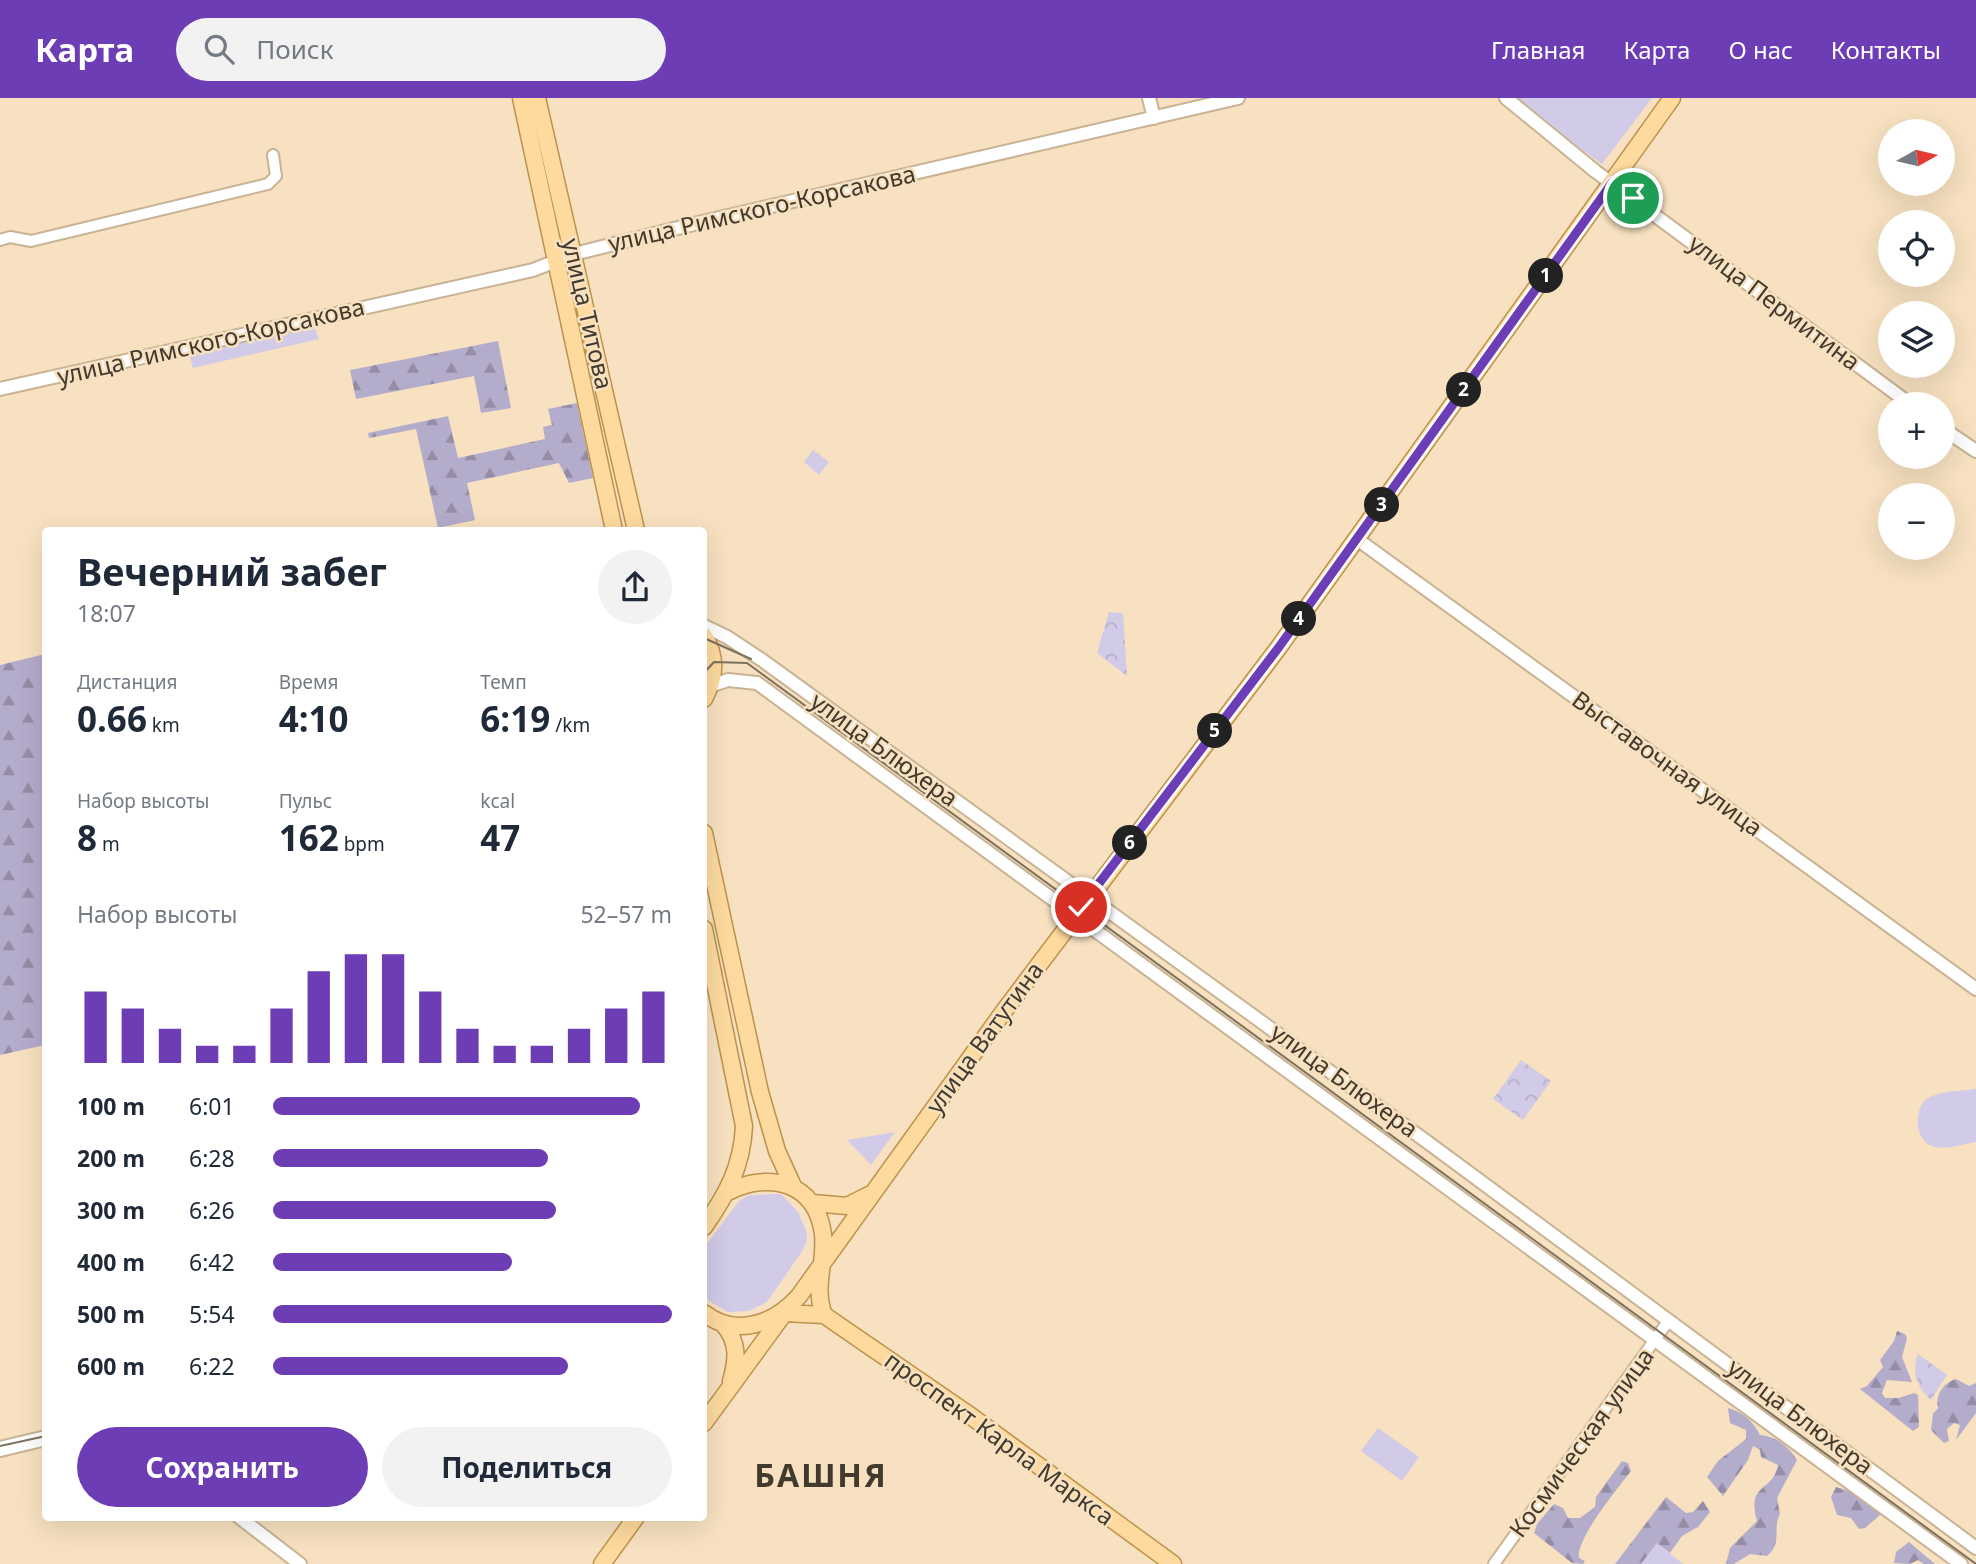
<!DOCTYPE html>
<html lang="ru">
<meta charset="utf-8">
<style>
body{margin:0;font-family:"Noto Sans",sans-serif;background:#f2f2f3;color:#1f2937;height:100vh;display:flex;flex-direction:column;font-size:26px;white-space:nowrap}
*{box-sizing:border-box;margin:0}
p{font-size:23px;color:#747a83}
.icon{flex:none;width:38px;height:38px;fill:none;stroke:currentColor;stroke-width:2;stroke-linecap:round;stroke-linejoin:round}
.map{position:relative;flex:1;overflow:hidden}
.panel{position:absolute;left:42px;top:429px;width:665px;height:994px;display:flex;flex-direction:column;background:#fff;border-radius:7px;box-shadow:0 7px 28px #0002}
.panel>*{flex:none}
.needle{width:46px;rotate:82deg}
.fabs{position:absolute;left:1878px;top:21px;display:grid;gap:14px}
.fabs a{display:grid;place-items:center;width:77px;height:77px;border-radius:50%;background:#fff;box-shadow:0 7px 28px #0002;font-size:35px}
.pin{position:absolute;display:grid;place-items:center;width:60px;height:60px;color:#fff;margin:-30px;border:4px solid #fff;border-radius:50%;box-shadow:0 2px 7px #0007}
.km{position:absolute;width:35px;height:35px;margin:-18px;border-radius:50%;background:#222;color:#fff;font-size:19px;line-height:35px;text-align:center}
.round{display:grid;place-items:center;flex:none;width:74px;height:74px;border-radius:37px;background:#f2f2f3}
.summary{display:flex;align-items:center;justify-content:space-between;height:119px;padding:0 35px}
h1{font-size:38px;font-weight:700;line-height:52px}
.metrics{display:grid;grid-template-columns:repeat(3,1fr);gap:10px;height:119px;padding:7px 35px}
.metrics div{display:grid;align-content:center}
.metrics b{font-size:35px;font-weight:700}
.metrics small{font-size:19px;font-weight:400}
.metrics p{font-size:19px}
.chart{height:196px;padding:14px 35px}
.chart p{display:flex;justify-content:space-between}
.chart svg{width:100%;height:126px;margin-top:7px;stroke:#6c3db5;stroke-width:6}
.cta{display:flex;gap:14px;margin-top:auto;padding:14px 35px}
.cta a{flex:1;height:80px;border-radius:42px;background:#6c3db5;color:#fff;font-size:28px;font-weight:700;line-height:80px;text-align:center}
.cta a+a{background:#f2f2f3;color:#1f2937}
ul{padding:0 35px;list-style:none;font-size:23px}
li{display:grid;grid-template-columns:112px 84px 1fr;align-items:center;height:52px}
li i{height:18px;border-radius:9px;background:#6c3db5}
header{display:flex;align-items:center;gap:42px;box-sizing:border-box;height:98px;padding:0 35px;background:#6c3db5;color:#fff}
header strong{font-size:33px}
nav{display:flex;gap:38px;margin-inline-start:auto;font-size:24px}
.search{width:490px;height:63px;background:#f2f2f3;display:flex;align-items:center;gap:18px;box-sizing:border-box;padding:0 24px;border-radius:38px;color:#747a83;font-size:26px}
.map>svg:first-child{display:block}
.green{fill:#d2cbe8}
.forest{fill:url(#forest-firs)}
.park{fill:url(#park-crowns)}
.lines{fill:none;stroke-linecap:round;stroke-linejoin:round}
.minor-casing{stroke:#c8b394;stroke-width:14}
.tertiary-casing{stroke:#c8b394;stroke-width:16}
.secondary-casing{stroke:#c8b394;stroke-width:18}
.primary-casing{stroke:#bc924d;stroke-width:19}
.minor{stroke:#fff;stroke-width:10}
.tertiary{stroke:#fff;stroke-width:12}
.secondary{stroke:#fff;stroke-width:14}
.primary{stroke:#feda9e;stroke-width:16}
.tram{stroke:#7e715d;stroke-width:2}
.route-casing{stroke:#fff;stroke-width:14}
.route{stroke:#6c3db5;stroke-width:9}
.labels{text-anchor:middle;stroke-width:5;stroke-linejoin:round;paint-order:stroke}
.street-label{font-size:24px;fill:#423a2d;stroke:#f7e1c0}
.district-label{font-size:32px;font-weight:bold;letter-spacing:2px;fill:#423a2d;stroke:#f7e1c0}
</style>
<header>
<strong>Карта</strong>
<div class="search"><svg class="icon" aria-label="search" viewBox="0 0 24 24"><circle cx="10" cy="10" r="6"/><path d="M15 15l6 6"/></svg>Поиск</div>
<nav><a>Главная</a><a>Карта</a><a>О нас</a><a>Контакты</a></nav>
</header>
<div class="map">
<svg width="1976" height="1466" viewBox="0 0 1976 1466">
<defs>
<pattern id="forest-firs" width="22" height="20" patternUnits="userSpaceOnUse" patternTransform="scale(1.75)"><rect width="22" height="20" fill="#b4accb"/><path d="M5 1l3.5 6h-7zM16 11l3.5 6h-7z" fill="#948da5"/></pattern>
<pattern id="park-crowns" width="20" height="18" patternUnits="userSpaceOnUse" patternTransform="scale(1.75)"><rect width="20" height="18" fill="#d2cbe8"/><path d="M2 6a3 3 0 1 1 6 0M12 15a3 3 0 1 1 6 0" fill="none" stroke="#b6afc7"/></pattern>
</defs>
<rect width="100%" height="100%" fill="#f7e1c0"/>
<!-- green -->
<path class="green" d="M1509 0H1652L1602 66Z
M313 226 319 241 193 270 189 255Z
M1976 991V1044C1963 1046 1944 1053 1932 1048 1915 1043 1913 1011 1927 1001 1938 993 1962 993 1976 991Z
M895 1034 871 1067 847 1042Z
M781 1096 798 1114 806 1132 807 1142 803 1152 767 1204 749 1213 728 1214 709 1203 704 1194V1150L739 1103 749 1097Z
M1378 1330 1419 1359 1402 1383 1361 1353Z
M1657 1445 1683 1466H1641Z"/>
<!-- forest -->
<path class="forest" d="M498 243 511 310 481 315 474 278 356 301 350 272Z
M577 305 593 380 569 385 559 365 467 385 475 422 438 430 416 331 369 340 368 335 448 318 458 360 545 341 543 329 552 327 548 311Z
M45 556V947L0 957V567Z
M1897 1233 1905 1236 1907 1240 1902 1259 1912 1284 1887 1282 1882 1295 1885 1300H1899L1914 1295 1918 1297 1919 1329 1913 1333 1860 1291 1867 1288 1883 1269 1880 1262 1894 1243Z
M1956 1281 1969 1288 1976 1285V1315L1956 1342 1960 1327 1954 1325 1947 1331 1949 1343 1944 1345 1931 1332 1933 1316 1938 1310C1935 1297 1943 1285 1956 1281Z
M1728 1310C1743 1314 1753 1323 1760 1337 1776 1338 1788 1348 1797 1362L1777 1400 1780 1416C1772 1431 1783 1445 1767 1458L1750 1456 1734 1466H1726L1730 1450 1757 1423C1746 1384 1773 1395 1778 1367L1761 1359 1760 1352 1753 1348 1748 1362 1723 1398 1707 1379 1718 1363 1746 1341V1332L1730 1325Z
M1622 1363 1628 1365 1631 1373C1618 1390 1575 1442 1579 1460L1585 1463 1583 1466 1572 1465 1534 1435 1537 1426 1554 1406 1563 1410 1568 1420H1580L1595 1409 1596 1399Z
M1836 1389 1853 1394 1881 1416 1865 1430 1859 1431 1851 1420 1837 1417 1831 1399Z
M1666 1399 1686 1415 1693 1414 1703 1403 1710 1414 1698 1429 1682 1438 1670 1455 1657 1445 1641 1466H1615Z
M1909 1444 1935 1466H1924L1918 1462 1910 1466 1894 1465 1896 1454Z"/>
<!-- park -->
<path class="park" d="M813 352 829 364 819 377 804 364Z
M1109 514 1123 515 1127 578 1097 555Z
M1521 962 1551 983 1523 1022 1493 1001Z
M1918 1256 1947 1277 1931 1302C1917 1289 1911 1274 1918 1256Z"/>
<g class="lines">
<!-- minor casing -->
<g class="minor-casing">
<path id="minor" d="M0 142 10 139 31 143 268 86 276 78 273 57
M1494 1466 1669 1222"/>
</g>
<!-- tertiary casing -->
<g class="tertiary-casing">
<path id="tertiary" d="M1149 0 1154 20
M1506 0 1595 73 1910 306
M0 291 533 172 574 156 698 125 1238 0
M1942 330 1976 353
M1357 441 1976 891
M704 528 727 539 762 562 1430 1046 1976 1450
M710 588 728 582 757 585 1961 1466
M239 1419 300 1466"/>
</g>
<!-- secondary casing -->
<g class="secondary-casing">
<path id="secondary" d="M0 1351 46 1340"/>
</g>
<!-- primary casing -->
<g class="primary-casing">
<path id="primary" d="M521 0 614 432
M537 0 636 432
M704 538C717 559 716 579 704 601
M704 735 760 994 777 1053 793 1088
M704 831 744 1028C742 1069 727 1096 704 1129
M728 1094C769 1073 816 1084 823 1136 826 1165 813 1189 824 1217
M813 1105 847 1108 871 1096
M704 1215C736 1240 774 1226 799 1198L1004 913 1279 549 1672 0
M784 1215 824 1217 968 1316 1173 1466
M724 1227C739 1245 737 1262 731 1283
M704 1325 783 1217
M602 1466 636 1419"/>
</g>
<!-- minor -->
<use href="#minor" class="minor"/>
<!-- tertiary -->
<use href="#tertiary" class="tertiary"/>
<!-- secondary -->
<use href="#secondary" class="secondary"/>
<!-- primary -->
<use href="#primary" class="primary"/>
<!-- tram -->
<path class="tram" d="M704 540 751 561
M704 575 714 564 747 565 1976 1466
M0 1348 46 1338"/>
</g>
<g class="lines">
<!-- route casing -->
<g class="route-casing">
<path id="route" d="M1081 809 1279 549 1612 85 1633 100"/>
</g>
<!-- route -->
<use href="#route" class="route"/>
</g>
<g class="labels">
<!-- street labels -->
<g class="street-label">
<text transform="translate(762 111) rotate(-13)" y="8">улица Римского-Корсакова</text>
<text transform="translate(1774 205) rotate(37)" y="8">улица Пермитина</text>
<text transform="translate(587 216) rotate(77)" y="8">улица Титова</text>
<text transform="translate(211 244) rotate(-13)" y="8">улица Римского-Корсакова</text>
<text transform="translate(884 652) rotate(36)" y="8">улица Блюхера</text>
<text transform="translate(1667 666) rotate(36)" y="8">Выставочная улица</text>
<text transform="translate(985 940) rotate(-54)" y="8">улица Ватутина</text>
<text transform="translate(1344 983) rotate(36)" y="8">улица Блюхера</text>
<text transform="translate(1800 1319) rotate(37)" y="8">улица Блюхера</text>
<text transform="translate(999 1341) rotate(36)" y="8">проспект Карла Маркса</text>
<text transform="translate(1582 1345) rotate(-54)" y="8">Космическая улица</text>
</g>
<!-- district labels -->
<g class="district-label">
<text x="821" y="1389">БАШНЯ</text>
</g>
</g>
</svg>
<div class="fabs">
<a><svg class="needle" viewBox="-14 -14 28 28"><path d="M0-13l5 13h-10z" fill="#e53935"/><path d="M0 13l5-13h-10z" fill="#747a83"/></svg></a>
<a><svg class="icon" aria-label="locate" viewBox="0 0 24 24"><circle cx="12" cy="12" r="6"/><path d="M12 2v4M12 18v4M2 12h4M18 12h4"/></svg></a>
<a><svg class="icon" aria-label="layers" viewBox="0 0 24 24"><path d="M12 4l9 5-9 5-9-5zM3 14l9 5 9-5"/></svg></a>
<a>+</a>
<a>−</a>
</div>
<div class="pin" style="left:1633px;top:100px;background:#1e9e55"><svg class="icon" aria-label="arrive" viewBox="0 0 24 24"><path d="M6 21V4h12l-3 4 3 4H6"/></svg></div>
<div class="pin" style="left:1081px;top:809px;background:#d93025"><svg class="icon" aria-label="check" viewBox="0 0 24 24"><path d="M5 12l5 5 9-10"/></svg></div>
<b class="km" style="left:1546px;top:178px">1</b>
<b class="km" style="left:1464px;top:292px">2</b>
<b class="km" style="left:1382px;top:407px">3</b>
<b class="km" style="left:1299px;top:521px">4</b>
<b class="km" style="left:1215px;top:633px">5</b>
<b class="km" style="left:1130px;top:745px">6</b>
<section class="panel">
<div class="summary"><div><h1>Вечерний забег</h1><p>18:07</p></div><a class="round"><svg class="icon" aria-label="share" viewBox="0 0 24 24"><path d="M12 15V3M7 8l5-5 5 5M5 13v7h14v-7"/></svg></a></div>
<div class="metrics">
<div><p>Дистанция</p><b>0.66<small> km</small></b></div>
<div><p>Время</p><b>4:10</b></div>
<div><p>Темп</p><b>6:19<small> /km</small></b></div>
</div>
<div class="metrics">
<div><p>Набор высоты</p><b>8<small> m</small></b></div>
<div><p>Пульс</p><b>162<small> bpm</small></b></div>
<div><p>kcal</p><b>47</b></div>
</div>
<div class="chart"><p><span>Набор высоты</span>52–57 m</p>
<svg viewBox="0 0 160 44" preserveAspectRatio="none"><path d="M5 44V19M15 44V25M25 44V32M35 44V38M45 44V38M55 44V25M65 44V12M75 44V6M85 44V6M95 44V19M105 44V32M115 44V38M125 44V38M135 44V32M145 44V25M155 44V19"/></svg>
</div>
<ul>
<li><b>100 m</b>6:01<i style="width:92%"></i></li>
<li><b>200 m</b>6:28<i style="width:69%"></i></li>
<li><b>300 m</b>6:26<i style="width:71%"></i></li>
<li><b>400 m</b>6:42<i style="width:60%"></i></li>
<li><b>500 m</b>5:54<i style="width:100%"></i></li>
<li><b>600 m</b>6:22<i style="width:74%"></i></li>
</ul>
<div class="cta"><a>Сохранить</a><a>Поделиться</a></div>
</section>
</div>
